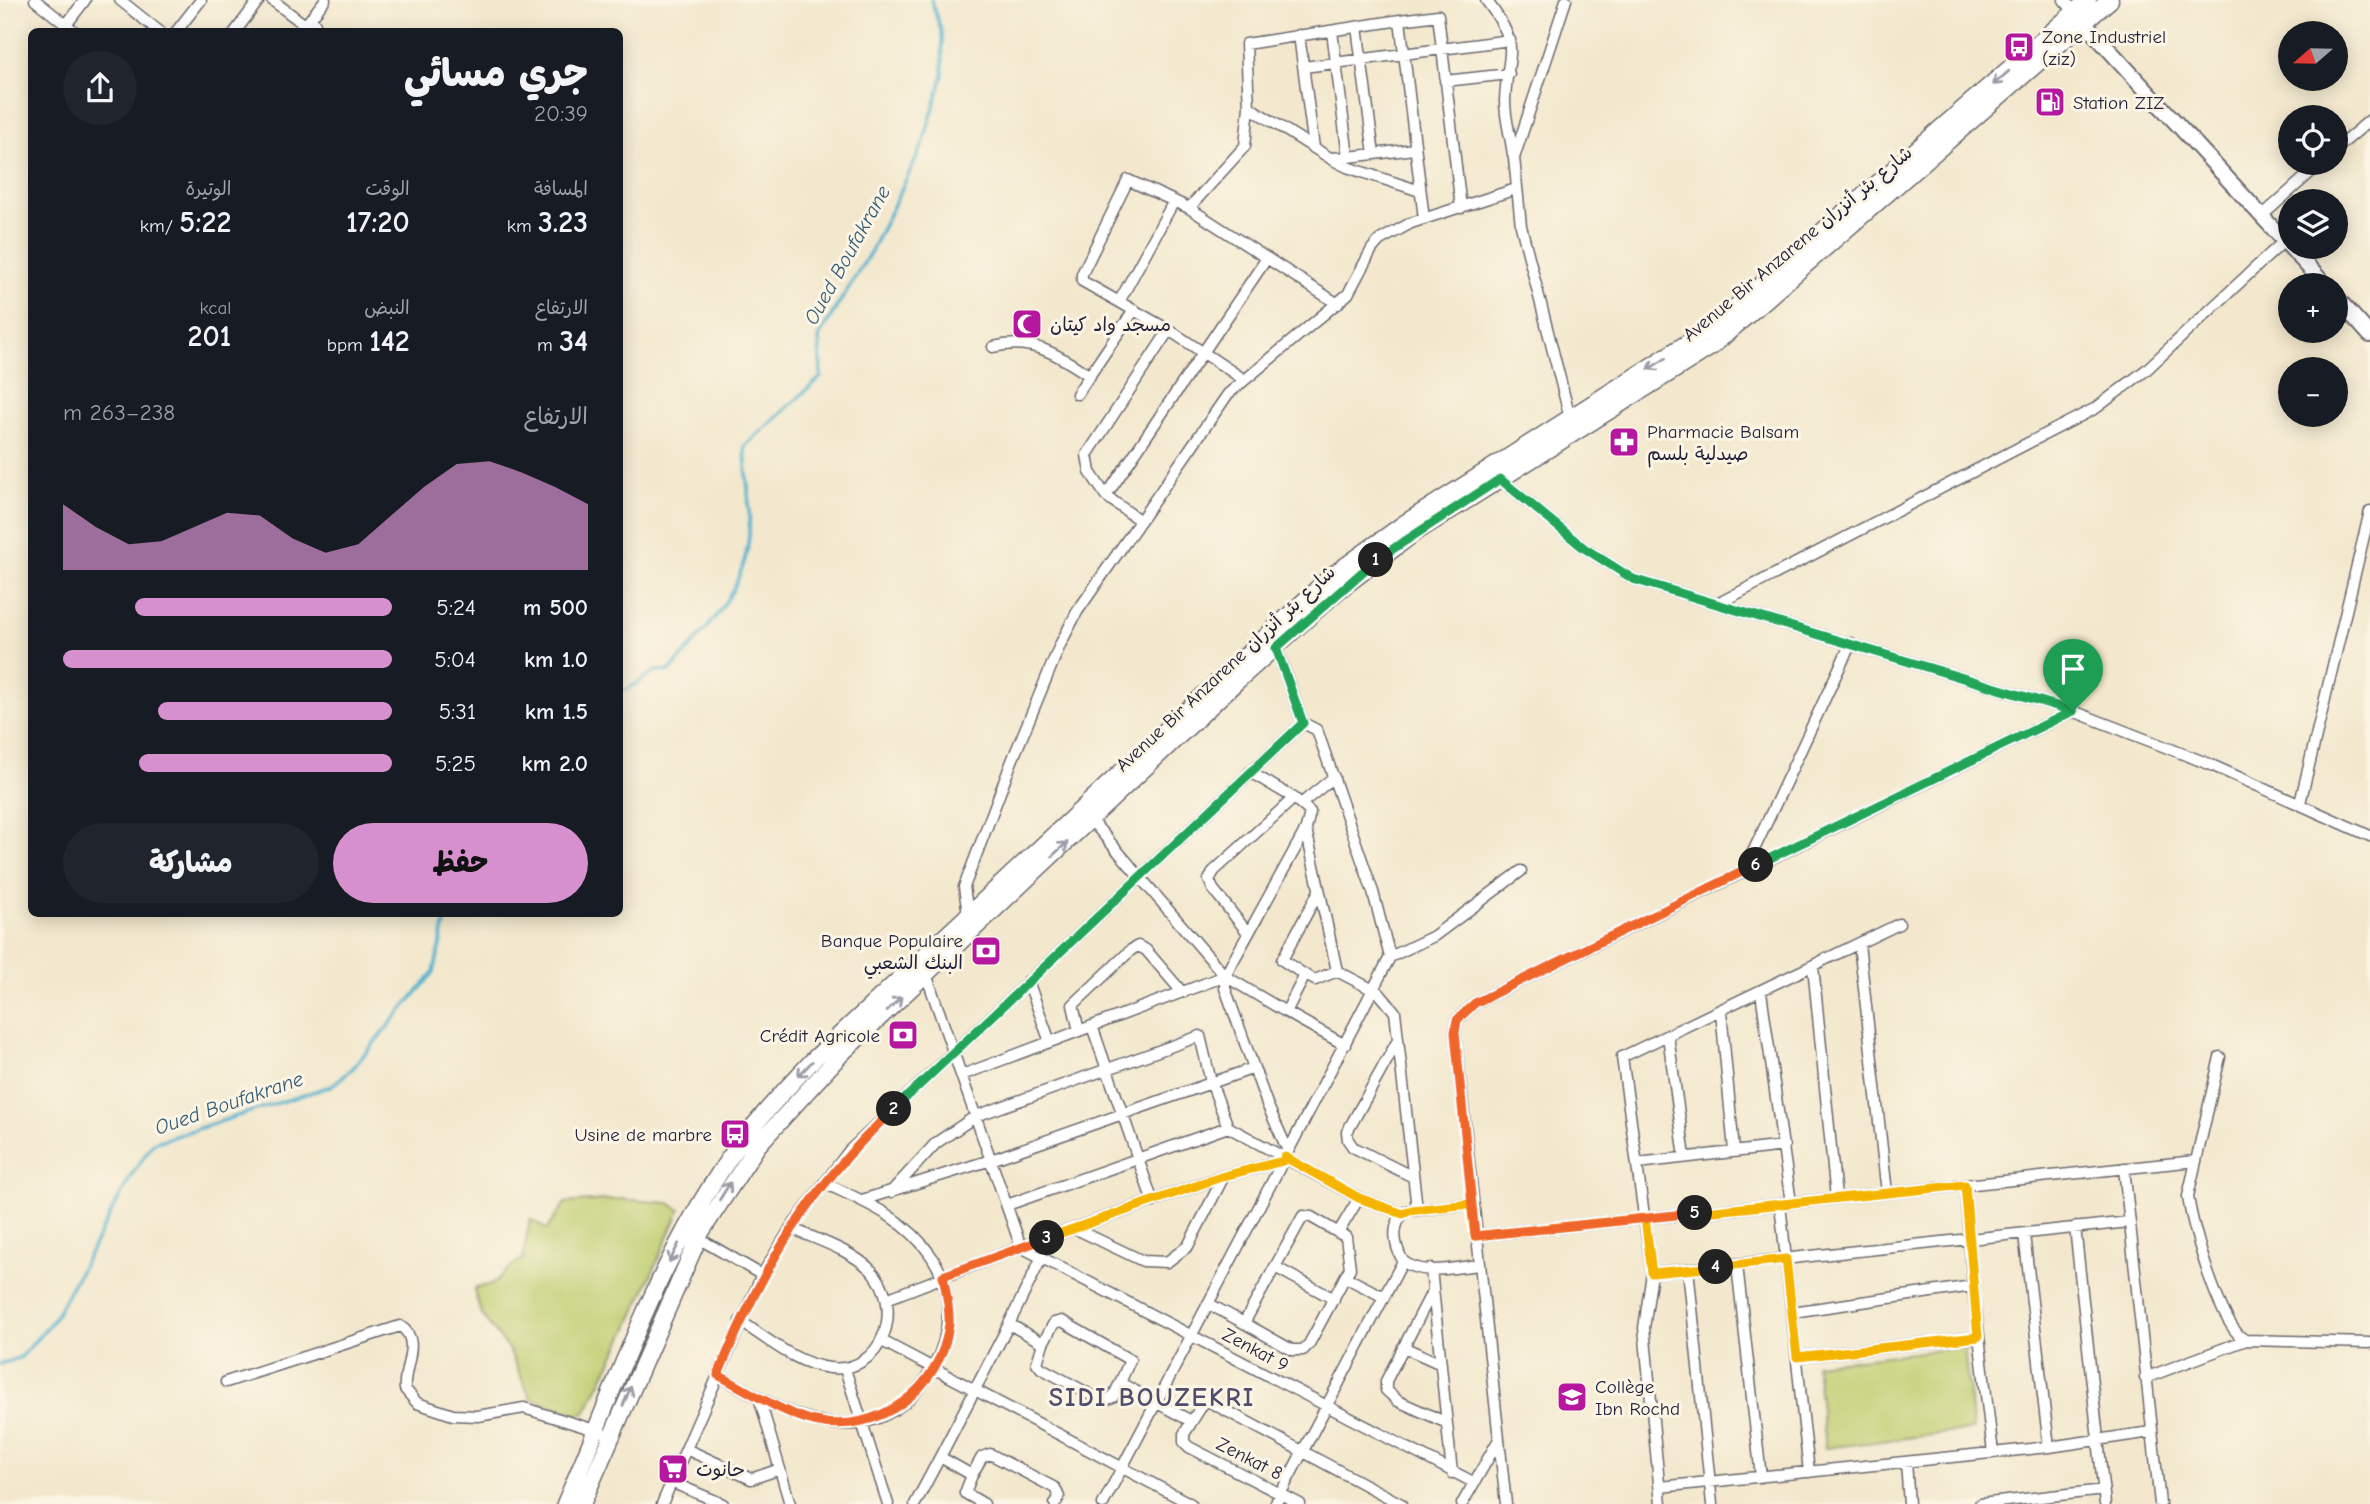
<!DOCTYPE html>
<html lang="ar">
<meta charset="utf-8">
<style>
body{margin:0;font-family:"Comic Neue","Playpen Sans Arabic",sans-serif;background:#20242c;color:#f1f3f6;direction:rtl;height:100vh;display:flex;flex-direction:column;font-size:26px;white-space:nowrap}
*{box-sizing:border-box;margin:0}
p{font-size:23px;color:#9ea1a6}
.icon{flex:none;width:38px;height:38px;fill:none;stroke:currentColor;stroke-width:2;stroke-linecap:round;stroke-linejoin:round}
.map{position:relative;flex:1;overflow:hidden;direction:ltr}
.drawer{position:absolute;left:28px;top:28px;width:595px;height:889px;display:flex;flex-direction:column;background:#171b24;border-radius:10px;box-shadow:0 4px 18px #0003;direction:rtl}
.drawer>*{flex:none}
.needle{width:46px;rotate:250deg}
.fabs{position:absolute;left:2278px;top:21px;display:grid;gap:14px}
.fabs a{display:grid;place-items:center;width:70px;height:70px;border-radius:50%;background:#171b24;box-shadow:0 4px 18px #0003;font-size:35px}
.pin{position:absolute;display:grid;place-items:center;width:60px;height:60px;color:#fff;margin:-72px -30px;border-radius:50% 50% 50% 0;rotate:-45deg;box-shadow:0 0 7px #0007}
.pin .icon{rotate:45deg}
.km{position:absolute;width:35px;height:35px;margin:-18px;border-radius:50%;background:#222;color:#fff;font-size:19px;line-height:35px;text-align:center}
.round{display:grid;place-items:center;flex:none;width:74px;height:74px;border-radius:37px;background:#20242c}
.summary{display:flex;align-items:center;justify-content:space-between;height:119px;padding:0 35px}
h1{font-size:38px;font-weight:800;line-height:52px}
.stats{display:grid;grid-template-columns:repeat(3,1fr);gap:10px;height:119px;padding:7px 35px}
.stats div{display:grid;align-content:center}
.stats b{font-size:30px;font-weight:800}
.stats small{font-size:19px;font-weight:400}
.stats p{font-size:19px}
.chart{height:196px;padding:14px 35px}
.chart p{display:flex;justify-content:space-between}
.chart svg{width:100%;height:126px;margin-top:7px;fill:#d690ce;opacity:.7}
.primary-button{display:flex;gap:14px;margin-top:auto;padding:14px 35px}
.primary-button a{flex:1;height:80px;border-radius:42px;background:#d690ce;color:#111;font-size:28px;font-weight:800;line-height:80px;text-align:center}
.primary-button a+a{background:#20242c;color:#f1f3f6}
ul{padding:0 35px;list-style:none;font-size:23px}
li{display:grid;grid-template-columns:112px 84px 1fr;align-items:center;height:52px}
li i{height:18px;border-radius:9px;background:#d690ce}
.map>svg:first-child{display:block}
.green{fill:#bfcd6f;stroke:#707855;stroke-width:2}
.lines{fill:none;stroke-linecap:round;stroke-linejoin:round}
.stream{stroke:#4fb1ce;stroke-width:3.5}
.street-casing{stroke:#6b676e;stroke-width:13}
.secondary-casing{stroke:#6b676e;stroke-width:18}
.primary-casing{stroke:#6b676e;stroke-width:19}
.street{stroke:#fff;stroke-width:10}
.secondary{stroke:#fff;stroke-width:14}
.primary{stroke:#fff;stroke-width:16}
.oneway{stroke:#9c9ca7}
.split-1-casing{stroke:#fff;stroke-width:14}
.split-2-casing{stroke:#fff;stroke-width:14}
.split-3-casing{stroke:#fff;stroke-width:14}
.split-4-casing{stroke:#fff;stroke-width:14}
.split-5-casing{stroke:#fff;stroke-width:14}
.split-6-casing{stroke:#fff;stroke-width:14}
.split-7-casing{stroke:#fff;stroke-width:14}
.split-1{stroke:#22a559;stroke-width:9}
.split-2{stroke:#22a559;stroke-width:9}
.split-3{stroke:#f0652b;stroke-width:9}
.split-4{stroke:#f5b400;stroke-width:9}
.split-5{stroke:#f5b400;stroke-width:9}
.split-6{stroke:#f0652b;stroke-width:9}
.split-7{stroke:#22a559;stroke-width:9}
.labels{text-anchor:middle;stroke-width:6;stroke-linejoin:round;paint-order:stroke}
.poi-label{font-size:19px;fill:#22223b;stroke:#fcf5e5;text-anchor:start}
.street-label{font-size:19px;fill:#22223b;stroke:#fcf5e5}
.water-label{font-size:21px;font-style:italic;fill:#345b76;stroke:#fcf5e5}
.district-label{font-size:26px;font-weight:bold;letter-spacing:2px;fill:#514d6e;stroke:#fcf5e5}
</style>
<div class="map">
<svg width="2370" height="1504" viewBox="0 0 2370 1504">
<rect width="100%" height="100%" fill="#fcf5e5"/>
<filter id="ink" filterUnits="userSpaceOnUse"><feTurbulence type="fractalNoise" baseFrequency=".0143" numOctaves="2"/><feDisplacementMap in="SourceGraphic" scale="14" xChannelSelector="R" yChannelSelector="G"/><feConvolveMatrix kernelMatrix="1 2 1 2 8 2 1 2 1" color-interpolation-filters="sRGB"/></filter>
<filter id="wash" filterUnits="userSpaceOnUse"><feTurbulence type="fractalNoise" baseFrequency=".00686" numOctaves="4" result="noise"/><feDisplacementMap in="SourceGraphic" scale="28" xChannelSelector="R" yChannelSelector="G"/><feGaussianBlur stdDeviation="1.57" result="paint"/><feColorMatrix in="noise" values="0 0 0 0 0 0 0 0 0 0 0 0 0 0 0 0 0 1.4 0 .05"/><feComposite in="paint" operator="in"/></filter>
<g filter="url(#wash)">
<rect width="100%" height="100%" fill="#f3e8cd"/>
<!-- green -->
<path class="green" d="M619 1199 669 1203 680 1210 626 1332 585 1413 578 1415 531 1399 509 1350 482 1315 474 1291 476 1287 491 1285 518 1261 523 1260 530 1219 547 1229 565 1203Z
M1964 1347 1973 1430 1825 1448 1816 1364Z"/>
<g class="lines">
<!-- stream -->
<path class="stream" d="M620 688 626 690 656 671H670C702 634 741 595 748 544 752 513 746 477 745 446L821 377 819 336 871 251 905 182 923 144 943 75 942 33 931 0
M0 1364 21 1357 54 1319 131 1176 153 1143 331 1086 352 1069 434 972 447 914"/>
</g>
</g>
<g filter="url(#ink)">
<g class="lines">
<!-- street casing -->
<g class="street-casing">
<path id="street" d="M35 0 75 32
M120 0 160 32
M272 0 305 25
M1486 0C1523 49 1507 48 1505 101 1505 120 1511 137 1513 155
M1566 0 1514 158 1521 226 1570 418
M2064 0 2075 12
M311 18 320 32
M66 25 85 0
M1357 27 1374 154 1414 149
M1332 31 1348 157 1374 154
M176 32 201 0
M235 32 259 0
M300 32 325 0
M1299 35 1314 148 1330 158 1348 157
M1304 67 1510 40
M1445 81 1509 74
M1249 107 1314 148
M2336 149 2370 120
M1331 159 1347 167 1420 191
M1174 201 1128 180 1082 274V281L1169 330 1243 379
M2263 215 2321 163
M1424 219 1400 20 1438 15 1461 208
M1119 302 1174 201 1189 208
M1338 304 1189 208 1245 146 1249 107 1246 44 1400 20
M993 347C1032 337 1059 355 1090 376
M1077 394 1134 310
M1500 479 1584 548 1633 579 2073 711 2209 764 2370 836
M1106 496 1090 472 1087 455 1169 330
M1139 520 1106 496 1267 258
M1717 604 2096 408 2146 370 2285 240
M1303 723 1317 730 1373 892 1390 957
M1250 772 1294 798
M1302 803 1334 777
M2300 803 2370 511
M1091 820 1225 976 1286 1012
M1744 871 1851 643
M1319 891 1282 960 1305 975 1286 1012 1345 1045
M968 914 964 887 1012 761 1060 645 1077 612 1228 394 1348 294 1372 249 1380 240 1411 223 1516 189
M1248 933 1213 889 1209 880 1214 871 1294 798 1310 812 1306 829
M1859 944 1887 1193
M1813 966 1836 1198
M926 974 1021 1247 1473 1482
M1305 975 1315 980 1337 971
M1028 981 1050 1042
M1761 992 1791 1203
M1721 1011 1734 1151
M1092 1026 1153 1202
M1079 1031 1073 1005 1131 950 1138 946 1146 950 1182 992
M1668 1036 1685 1157
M1398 1040 1347 1132 1348 1140 1353 1147 1413 1177
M2220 1057 2188 1196C2191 1223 2221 1331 2246 1340L2370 1343
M962 1075 1225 976
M1288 1151 1267 1104 1225 988V976L1306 829 1337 971 1379 993 1395 1012 1417 1209
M1638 1163 1784 1146
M2124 1168 2160 1504
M1965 1185 1973 1286 1993 1453
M891 1192 936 1143 976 1116 1200 1036 1211 1082 1228 1127 1359 1198 1403 1214
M862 1200 991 1160 1254 1068
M1471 1204 1407 1211C1390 1223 1394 1245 1403 1261 1421 1277 1457 1267 1479 1265
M1780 1204 1809 1472
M1007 1205 1228 1127
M2075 1227 2105 1504
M1076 1229 1143 1261 1167 1262 1188 1246 1224 1176
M1338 1233 1359 1198
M2024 1234 2049 1447
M1475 1236 2195 1161
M698 1238 762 1275
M1737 1265 1761 1477
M1275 1267 1334 1299
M1431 1269 1452 1473
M1688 1269 1712 1504
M1652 1273 2129 1222
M1345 1277 1350 1268 1346 1237 1311 1217 1303 1216 1244 1323 1292 1350H1303L1309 1344 1345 1277 1384 1297
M1431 1294 1386 1381V1390L1398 1401 1447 1423
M889 1298 1021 1247 1224 1176 1283 1161
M1209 1304 1244 1323
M1792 1312 1973 1286
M740 1321C766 1338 798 1365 830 1368 883 1374 906 1307 871 1270 851 1250 817 1240 791 1228
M1009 1324 1042 1257
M882 1341 1191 1504
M1043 1343 1037 1363 1041 1368 1102 1401 1113 1397 1120 1383 1191 1421
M1403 1347 1441 1364
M1797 1357 1978 1337
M845 1369 888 1504
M718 1375C755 1395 793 1420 836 1424 920 1431 977 1326 932 1257 906 1218 865 1202 824 1183
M2145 1378 2246 1340
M226 1382 400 1326C423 1340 402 1369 405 1389L417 1403 453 1415 478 1416 524 1408 601 1432
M759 1397 790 1504
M686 1449 751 1479 780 1469
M1906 1462 1909 1504
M972 1475 965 1493 984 1504
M671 1482 723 1504
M1660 1487 2049 1447 2151 1432
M662 1504 762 1275 791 1228 849 1151 1303 723 1276 647
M915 1504 940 1457
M1055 1504 1059 1497 1055 1488 990 1454 982 1457 972 1475 940 1457 1009 1324 1043 1343 1054 1323 1062 1321 1130 1360 1120 1383
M1103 1504 1390 957 1434 936 1521 871
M1275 1504 1403 1261
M1300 1504 1189 1447 1184 1442V1434L1204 1402H1210L1401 1504
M1462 1504 1498 1441
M1506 1504 1455 1033 1457 1020 1475 1003 2073 711
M1661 1504 1644 1328 1652 1273 1622 1057 1899 924
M1980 1504 2104 1490"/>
</g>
<!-- secondary casing -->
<g class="secondary-casing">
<path id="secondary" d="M2078 16 2325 285
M2336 297 2370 335"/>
</g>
<!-- primary casing -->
<g class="primary-casing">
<path id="primary" d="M565 1504C613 1393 653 1273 720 1172 747 1130 781 1094 815 1058L1330 577 1405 523 1714 326 2088 0
M582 1504 701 1232 758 1145 841 1054 1236 682 1338 591 1413 534 1711 347 2110 0"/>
</g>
<!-- street -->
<use href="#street" class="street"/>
<!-- secondary -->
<use href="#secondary" class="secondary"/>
<!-- primary -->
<use href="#primary" class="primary"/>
</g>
<!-- one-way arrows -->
<defs><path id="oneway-shaft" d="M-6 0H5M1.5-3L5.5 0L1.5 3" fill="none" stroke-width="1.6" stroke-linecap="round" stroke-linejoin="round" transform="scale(1.75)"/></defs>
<g class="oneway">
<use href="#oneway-shaft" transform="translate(2001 78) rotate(139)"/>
<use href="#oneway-shaft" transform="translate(1657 364) rotate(148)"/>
<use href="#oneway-shaft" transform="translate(1060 849) rotate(-42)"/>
<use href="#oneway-shaft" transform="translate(894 1004) rotate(-43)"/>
<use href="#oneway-shaft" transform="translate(805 1069) rotate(134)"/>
<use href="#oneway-shaft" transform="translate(725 1191) rotate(-58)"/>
<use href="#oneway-shaft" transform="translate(674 1253) rotate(117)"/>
<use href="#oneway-shaft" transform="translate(627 1396) rotate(-67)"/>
</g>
</g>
<g class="lines" filter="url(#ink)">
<!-- split-1 casing -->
<g class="split-1-casing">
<path id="split-1" d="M1376 560 1500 479 1584 548 1633 579 2073 711"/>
</g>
<!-- split-2 casing -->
<g class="split-2-casing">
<path id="split-2" d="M894 1109 1303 723 1276 648 1376 560"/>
</g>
<!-- split-3 casing -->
<g class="split-3-casing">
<path id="split-3" d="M894 1109C808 1190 763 1266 718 1375 749 1391 780 1412 814 1421 877 1436 942 1389 949 1324 950 1308 946 1292 943 1276L1047 1238"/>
</g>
<!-- split-4 casing -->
<g class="split-4-casing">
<path id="split-4" d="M1047 1238 1224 1176 1283 1161 1285 1157 1359 1198 1403 1214 1412 1210 1471 1204 1475 1236 1645 1218 1652 1273 1716 1267"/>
</g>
<!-- split-5 casing -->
<g class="split-5-casing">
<path id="split-5" d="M1695 1213 1965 1185 1978 1337 1797 1357 1786 1259 1716 1267"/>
</g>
<!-- split-6 casing -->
<g class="split-6-casing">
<path id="split-6" d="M1695 1213 1475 1236 1455 1033 1457 1020 1475 1003 1756 865"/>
</g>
<!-- split-7 casing -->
<g class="split-7-casing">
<path id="split-7" d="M1756 865 2073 711"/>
</g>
<!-- split-1 -->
<use href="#split-1" class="split-1"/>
<!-- split-2 -->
<use href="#split-2" class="split-2"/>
<!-- split-3 -->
<use href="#split-3" class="split-3"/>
<!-- split-4 -->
<use href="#split-4" class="split-4"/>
<!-- split-5 -->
<use href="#split-5" class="split-5"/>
<!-- split-6 -->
<use href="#split-6" class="split-6"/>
<!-- split-7 -->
<use href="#split-7" class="split-7"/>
</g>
<!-- icons -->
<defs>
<g id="bus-square" transform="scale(1.575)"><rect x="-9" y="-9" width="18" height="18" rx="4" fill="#b5179e" stroke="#fcf5e5"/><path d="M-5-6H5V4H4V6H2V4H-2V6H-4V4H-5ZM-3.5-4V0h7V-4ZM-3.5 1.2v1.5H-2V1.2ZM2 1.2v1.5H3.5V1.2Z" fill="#fff"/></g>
<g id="fuel-square" transform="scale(1.575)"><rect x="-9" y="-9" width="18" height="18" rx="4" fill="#b5179e" stroke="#fcf5e5"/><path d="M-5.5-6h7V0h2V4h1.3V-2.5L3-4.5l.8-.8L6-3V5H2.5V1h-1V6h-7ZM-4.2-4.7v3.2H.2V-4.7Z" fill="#fff"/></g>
<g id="mosque-square" transform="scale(1.575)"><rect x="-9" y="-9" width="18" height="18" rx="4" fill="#b5179e" stroke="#fcf5e5"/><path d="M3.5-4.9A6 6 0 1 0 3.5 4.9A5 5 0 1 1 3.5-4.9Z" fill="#fff"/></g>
<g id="pharmacy-square" transform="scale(1.575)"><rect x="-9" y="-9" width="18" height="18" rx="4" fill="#b5179e" stroke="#fcf5e5"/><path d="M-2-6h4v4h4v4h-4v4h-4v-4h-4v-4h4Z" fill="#fff"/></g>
<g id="bank-square" transform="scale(1.575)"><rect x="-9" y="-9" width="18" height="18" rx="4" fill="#b5179e" stroke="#fcf5e5"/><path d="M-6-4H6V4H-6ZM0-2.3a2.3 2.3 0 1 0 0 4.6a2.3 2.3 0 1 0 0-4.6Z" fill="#fff"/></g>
<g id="university-square" transform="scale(1.575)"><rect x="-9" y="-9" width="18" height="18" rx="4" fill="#b5179e" stroke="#fcf5e5"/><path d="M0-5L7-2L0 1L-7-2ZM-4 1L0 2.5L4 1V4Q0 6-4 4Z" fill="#fff"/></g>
<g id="supermarket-square" transform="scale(1.575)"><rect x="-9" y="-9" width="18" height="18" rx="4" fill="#b5179e" stroke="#fcf5e5"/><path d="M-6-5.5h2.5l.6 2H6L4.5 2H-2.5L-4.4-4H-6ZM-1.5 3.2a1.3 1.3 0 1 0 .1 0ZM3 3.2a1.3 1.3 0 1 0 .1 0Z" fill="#fff"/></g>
</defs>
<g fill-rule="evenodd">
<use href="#bus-square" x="2019" y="47"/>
<use href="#fuel-square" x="2050" y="102"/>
<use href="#mosque-square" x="1027" y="324"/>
<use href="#pharmacy-square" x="1624" y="442"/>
<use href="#bank-square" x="986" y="951"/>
<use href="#bank-square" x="903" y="1035"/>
<use href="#bus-square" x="735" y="1134"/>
<use href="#university-square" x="1572" y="1397"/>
<use href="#supermarket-square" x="673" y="1469"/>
</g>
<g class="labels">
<!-- poi labels -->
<g class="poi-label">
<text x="2042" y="43">Zone Industriel<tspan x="2042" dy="22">(ziz)</tspan></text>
<text x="2073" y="109">Station ZIZ</text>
<text x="1050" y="331">مسجد واد كيتان</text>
<text x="1647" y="438">Pharmacie Balsam<tspan x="1647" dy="22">صيدلية بلسم</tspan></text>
<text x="963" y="947" text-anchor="end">Banque Populaire<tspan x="963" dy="22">البنك الشعبي</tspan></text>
<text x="880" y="1042" text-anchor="end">Crédit Agricole</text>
<text x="712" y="1141" text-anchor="end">Usine de marbre</text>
<text x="1595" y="1393">Collège<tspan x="1595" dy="22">Ibn Rochd</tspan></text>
<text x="696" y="1476">حانوت</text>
</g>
<!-- street labels -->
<g class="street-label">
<text transform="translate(1797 243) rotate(-40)" y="7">Avenue Bir Anzarene شارع بئر أنزران</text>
<text transform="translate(1225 668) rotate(-43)" y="7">Avenue Bir Anzarene شارع بئر أنزران</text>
<text transform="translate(1256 1349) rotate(28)" y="7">Zenkat 9</text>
<text transform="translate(1250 1458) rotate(27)" y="7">Zenkat 8</text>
</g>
<!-- water labels -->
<g class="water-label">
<text transform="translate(847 255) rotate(-61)" y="7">Oued Boufakrane</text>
<text transform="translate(229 1103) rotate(-19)" y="7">Oued Boufakrane</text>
</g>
<!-- district labels -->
<g class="district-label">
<text x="1152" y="1406">SIDI BOUZEKRI</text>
</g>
</g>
</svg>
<div class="fabs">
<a><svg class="needle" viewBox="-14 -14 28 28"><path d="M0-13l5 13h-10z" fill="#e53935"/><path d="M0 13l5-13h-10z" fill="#9ea1a6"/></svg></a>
<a><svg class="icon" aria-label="locate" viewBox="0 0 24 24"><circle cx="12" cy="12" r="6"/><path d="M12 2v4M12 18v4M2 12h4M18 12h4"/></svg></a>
<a><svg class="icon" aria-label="layers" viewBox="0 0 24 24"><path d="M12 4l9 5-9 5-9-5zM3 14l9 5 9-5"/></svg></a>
<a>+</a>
<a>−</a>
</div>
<div class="pin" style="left:2073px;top:711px;background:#1e9e55"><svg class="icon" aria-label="arrive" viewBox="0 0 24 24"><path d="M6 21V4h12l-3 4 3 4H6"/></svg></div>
<b class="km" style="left:1376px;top:560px">1</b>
<b class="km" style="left:894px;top:1109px">2</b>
<b class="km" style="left:1047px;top:1238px">3</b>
<b class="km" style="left:1716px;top:1267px">4</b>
<b class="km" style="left:1695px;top:1213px">5</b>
<b class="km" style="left:1756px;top:865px">6</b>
<section class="drawer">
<div class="summary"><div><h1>جري مسائي</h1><p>20:39</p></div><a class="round"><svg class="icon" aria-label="share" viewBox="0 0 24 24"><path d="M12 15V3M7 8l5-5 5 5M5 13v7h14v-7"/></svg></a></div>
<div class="stats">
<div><p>المسافة</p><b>3.23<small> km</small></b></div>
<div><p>الوقت</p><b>17:20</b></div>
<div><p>الوتيرة</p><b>5:22<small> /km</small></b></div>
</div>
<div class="stats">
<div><p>الارتفاع</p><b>34<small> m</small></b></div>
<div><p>النبض</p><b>142<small> bpm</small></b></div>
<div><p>kcal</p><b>201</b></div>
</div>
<div class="chart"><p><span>الارتفاع</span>238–263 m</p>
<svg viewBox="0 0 160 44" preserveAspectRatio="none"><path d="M0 44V21L10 29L20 35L30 34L40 29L50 24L60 25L70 33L80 38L90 35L100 25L110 15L120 7L130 6L140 10L150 15L160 21V44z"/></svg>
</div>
<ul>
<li><b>500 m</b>5:24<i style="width:78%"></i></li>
<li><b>1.0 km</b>5:04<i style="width:100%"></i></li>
<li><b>1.5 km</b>5:31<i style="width:71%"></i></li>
<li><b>2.0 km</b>5:25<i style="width:77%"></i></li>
</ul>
<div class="primary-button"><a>حفظ</a><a>مشاركة</a></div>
</section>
</div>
